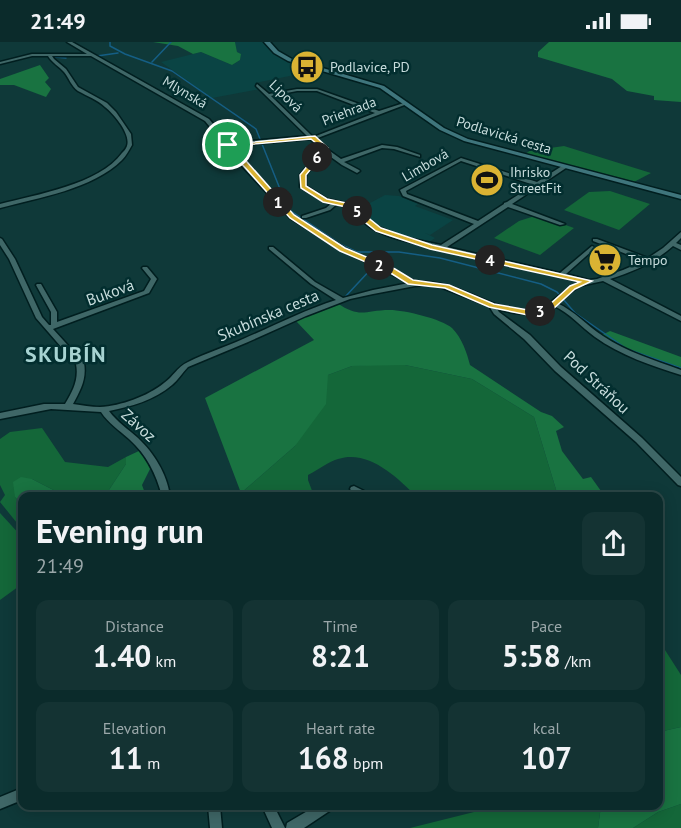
<!DOCTYPE html>
<meta charset="utf-8">
<style>
body{margin:0;font-family:"PT Sans",sans-serif;background:#143333;color:#f1f3f6;height:100vh;display:flex;flex-direction:column;font-size:22px;white-space:nowrap}
*{box-sizing:border-box;margin:0}
p{font-size:20px;color:#9aa7a9}
.icon{flex:none;width:33px;height:33px;fill:none;stroke:currentColor;stroke-width:2;stroke-linecap:round;stroke-linejoin:round}
.map{position:relative;flex:1;overflow:hidden}
.details{position:absolute;left:18px;top:450px;width:645px;height:318px;display:flex;flex-direction:column;background:#0b2b2b;border-radius:12px;box-shadow:0 3px 15px #0003,0 0 0 2px #2b4747}
.details>*{flex:none}
.pin{position:absolute;display:grid;place-items:center;width:51px;height:51px;color:#fff;margin:-26px;border:3px solid #fff;border-radius:50%;box-shadow:0 2px 6px #0007}
.km{position:absolute;width:30px;height:30px;margin:-15px;border-radius:50%;background:#222;color:#fff;font-size:16px;line-height:30px;text-align:center}
.round{display:grid;place-items:center;flex:none;width:63px;height:63px;border-radius:12px;background:#143333}
.headline{display:flex;align-items:center;justify-content:space-between;height:102px;padding:0 18px}
h1{font-size:33px;font-weight:700;line-height:45px}
.metrics{display:grid;grid-template-columns:repeat(3,1fr);gap:9px;height:102px;padding:6px 18px}
.metrics div{display:grid;align-content:center;border-radius:12px;background:#143333;text-align:center}
.metrics b{font-size:30px;font-weight:700}
.metrics small{font-size:16px;font-weight:400}
.metrics p{font-size:16px}
.status{display:flex;justify-content:space-between;align-items:center;height:42px;padding:0 30px;background:#0b2b2b;direction:ltr}
.status svg{height:16px;fill:currentColor}
.map>svg:first-child{display:block}
.built{fill:#0a4444}
.green{fill:#146739}
.forest{fill:#197341}
.lines{fill:none;stroke-linecap:round;stroke-linejoin:round}
.stream{stroke:#155e84;stroke-width:1.5}
.minor-casing{stroke:#001e1f;stroke-width:3}
.secondary-casing{stroke:#001e1f;stroke-width:3}
.minor{fill:#3f6767;fill-rule:evenodd}
.secondary{fill:#3f757c;fill-rule:evenodd}
.route{fill:#dab333;stroke:#fff;stroke-width:1.5;fill-rule:evenodd}
.labels{text-anchor:middle;stroke-width:5;stroke-linejoin:round;paint-order:stroke}
.far-poi-label{font-size:14px;fill:#c7dcdc;stroke:#022e2f;text-anchor:start}
.far-street-label{font-size:14px;fill:#c7dcdc;stroke:#022e2f}
.street-label{font-size:16px;fill:#c7dcdc;stroke:#022e2f}
.district-label{font-size:22px;font-weight:bold;letter-spacing:1.5px;fill:#a7d3d2;stroke:#022e2f}
</style>
<div class="status"><b>21:49</b><svg viewBox="0 0 49 12"><path d="M0 12V9h3v3zM5 12V6h3v6zM10 12V3h3v9zM15 12V0h3v12zM26 1h20v11H26zM47 4h2v5h-2z"/></svg></div>
<div class="map">
<svg width="681" height="786" viewBox="0 0 681 786">
<rect width="100%" height="100%" fill="#0f3939"/>
<!-- built -->
<path class="built" d="M235 0H271L284 13 319 28 255 41 260 47 212 56 161 20 201 10 232 23 240 18 241 12 237 10Z
M385 153 399 154 418 162 415 164 453 178 430 193 425 191 435 196 426 202 404 195 380 186 359 167Z"/>
<!-- green -->
<path class="green" d="M536 104 550 106 564 104 651 131 634 140 524 113Z
M610 149 650 162 619 188 564 168 589 150Z
M538 173 574 186 540 213 494 196 519 179Z
M382 322 405 323 472 337 534 375 558 454H416C397 435 368 407 338 417 328 420 318 428 308 433V438L314 454H240L241 451 295 404 328 333 352 324Z
M42 386 65 420 108 425 126 415V422L105 454H65L32 437 15 455 22 463V483L17 481 0 460 5 453 0 443V397L10 390Z
M0 471 22 495V542L0 558Z
M658 597 681 633V685L659 690Z
M681 762V786H633L658 770Z
M498 764H601L598 786H410Z"/>
<!-- forest -->
<path class="forest" d="M153 0H235L237 10 241 12 240 18 232 23 201 10 193 12 178 4Z
M549 0H681V60L654 58V54L627 49 612 37 538 15V10Z
M40 23 49 36 45 40 51 47 46 55 14 43H0V37Z
M337 261C361 277 364 268 390 268 404 268 442 277 452 286 462 296 467 311 470 323L541 370 552 374 564 385 556 389 562 409 583 437 591 435 601 449V454H558L534 375 472 337 405 323 352 324 328 333 326 362 295 404 241 451 205 356 314 298 296 279Z
M610 289 681 315V329L629 310 602 293Z
M141 408 152 423 142 443 146 454H105L126 422V415Z
M21 435 32 437 65 454H22V463L15 455 13 440Z
M681 685V762L658 770 633 786H598L601 764H658L659 690Z"/>
<g class="lines">
<!-- stream -->
<path class="stream" d="M110 0V4L125 12 172 29 256 87 288 167 342 203 357 210H399L440 216 541 242 557 250 575 271 627 307 681 326
M44 14 66 16
M97 14 118 11
M152 20 171 0
M0 22 9 20
M345 255 386 211"/>
<!-- minor casing -->
<g class="minor-casing">
<path id="minor" d="M67 0H72L209 77 229 101 307 94 256 44 257 42 269 52 297 47H317L379 69 407 60V62L315 97 324 105H327V107L341 117 382 103 397 105 420 113V115L394 107 382 106 344 120 359 128 360 129 357 131 342 123 324 110 306 133V144L327 157 350 162 376 184 403 195 441 203 474 182 403 154 400 148 461 116 537 140 562 124H566V126L512 162 565 182 560 183 508 165 447 205 560 231 592 204 594 205V207L566 232 589 238 597 237 623 228 644 219 593 199V197H597L648 216 663 206 681 190V196L676 201 681 203V208L673 204C655 220 633 230 610 237L681 274V279L603 239 580 244 571 250 557 261C575 269 587 284 603 294 627 310 654 318 681 328V333C652 324 620 313 595 295 581 285 570 271 554 264 536 276 516 272 497 267L499 270 530 293 561 325 642 396 681 435V444L678 443 636 400 555 329 524 297 494 272 489 264 440 245 428 243 415 244 373 252 350 257 306 274 248 300 188 325C182 331 178 338 172 343 155 358 130 365 109 369 117 380 128 387 138 396 154 411 167 432 170 454H162C156 432 147 413 129 397 119 388 108 381 101 370L51 367 0 377V371L44 362H65C73 349 79 337 76 322L36 276 9 217 0 203V196L2 197 15 217 42 275 49 283H51V270L36 243 37 242H41L57 270V280L144 249 151 237 142 226 143 225H147L157 237 149 251 53 287 84 321C87 337 80 349 73 362 82 363 91 365 100 365 121 364 148 354 164 341 173 335 177 325 188 320 206 311 225 305 243 297 274 284 304 268 336 258L311 242 269 207V205H273L315 240 343 256 373 248 409 241 341 208 290 176 242 124 205 79 91 14H52L54 17 66 27 78 45 107 61 116 70 131 92 132 103C129 108 126 114 122 118 93 147 38 156 0 166V162C35 153 100 142 122 111 124 109 126 107 127 104 131 92 114 72 105 65 98 58 87 54 78 49 71 44 69 36 64 30 59 24 52 21 48 14H32L0 22V20L32 12H87ZM297 49H317L375 71 316 94H312L271 54ZM310 97 321 107 300 133V145L323 159 332 161 326 166 302 174V176H306L330 168 337 162C353 166 359 179 373 187 392 198 416 201 437 206L438 208H443L582 240C563 246 550 266 534 268 495 273 460 237 417 240L345 206 294 174 231 104ZM461 119 534 143 507 160 504 161V162L478 179 407 152 406 149Z
M354 444 370 452 371 454C363 454 355 454 350 447L351 445Z
M22 746V758L0 767V755Z
M208 764H220L222 786H210Z
M262 764H274L285 786H272Z
M316 764H333L331 768 304 786H286L287 781Z"/>
</g>
<!-- secondary casing -->
<g class="secondary-casing">
<path id="secondary" d="M264 0H270L278 9 292 17 384 44 444 86 468 97 681 153V157L464 99 440 88 380 46 288 19 274 11Z"/>
</g>
<!-- minor -->
<use href="#minor" class="minor"/>
<!-- secondary -->
<use href="#secondary" class="secondary"/>
</g>
<!-- route -->
<path class="route" d="M315 94 328 106 306 133V144L327 157 351 162 381 186 432 203 592 239 575 247 553 267 528 273 489 265 445 246 408 242 389 230 340 209 290 176 225 103ZM311 97 322 106 300 133 301 146 323 160 346 165 376 189 430 207 580 240 570 244 548 264 528 268 494 262 449 243 413 238 395 227 345 206 294 173 233 104Z"/>
<!-- icons -->
<defs>
<g id="bus-disc" transform="scale(1.725)"><circle r="9.5" fill="#dab333" stroke="#022e2f"/><path d="M-5-6H5V4H4V6H2V4H-2V6H-4V4H-5ZM-3.5-4V0h7V-4ZM-3.5 1.2v1.5H-2V1.2ZM2 1.2v1.5H3.5V1.2Z" fill="#111"/></g>
<g id="stadium-disc" transform="scale(1.725)"><circle r="9.5" fill="#dab333" stroke="#022e2f"/><path d="M0-5a6.5 5 0 1 0 0 10a6.5 5 0 1 0 0-10ZM-3.5-1.8h7v3.6h-7Z" fill="#111"/></g>
<g id="supermarket-disc" transform="scale(1.725)"><circle r="9.5" fill="#dab333" stroke="#022e2f"/><path d="M-6-5.5h2.5l.6 2H6L4.5 2H-2.5L-4.4-4H-6ZM-1.5 3.2a1.3 1.3 0 1 0 .1 0ZM3 3.2a1.3 1.3 0 1 0 .1 0Z" fill="#111"/></g>
</defs>
<g fill-rule="evenodd">
<use href="#bus-disc" x="307" y="25"/>
<use href="#stadium-disc" x="487" y="138"/>
<use href="#supermarket-disc" x="605" y="218"/>
</g>
<g class="labels">
<!-- far-poi labels -->
<g class="far-poi-label">
<text x="330" y="30">Podlavice, PD</text>
<text x="510" y="135">Ihrisko<tspan x="510" dy="16">StreetFit</tspan></text>
<text x="628" y="223">Tempo</text>
</g>
<!-- far-street labels -->
<g class="far-street-label">
<text transform="translate(185 50) rotate(31)" y="5">Mlynská</text>
<text transform="translate(286 54) rotate(44)" y="5">Lipová</text>
<text transform="translate(349 69) rotate(-21)" y="5">Priehrada</text>
<text transform="translate(504 93) rotate(17)" y="5">Podlavická cesta</text>
<text transform="translate(425 123) rotate(-30)" y="5">Limbová</text>
</g>
<!-- street labels -->
<g class="street-label">
<text transform="translate(110 250) rotate(-20)" y="6">Buková</text>
<text transform="translate(268 273) rotate(-23)" y="6">Skubínska cesta</text>
<text transform="translate(597 340) rotate(43)" y="6">Pod Stráňou</text>
<text transform="translate(139 383) rotate(42)" y="6">Závoz</text>
</g>
<!-- district labels -->
<g class="district-label">
<text x="66" y="320">SKUBÍN</text>
</g>
</g>
</svg>
<div class="pin" style="left:228px;top:103px;background:#1e9e55"><svg class="icon" aria-label="arrive" viewBox="0 0 24 24"><path d="M6 21V4h12l-3 4 3 4H6"/></svg></div>
<b class="km" style="left:278px;top:160px">1</b>
<b class="km" style="left:379px;top:223px">2</b>
<b class="km" style="left:540px;top:269px">3</b>
<b class="km" style="left:490px;top:218px">4</b>
<b class="km" style="left:357px;top:169px">5</b>
<b class="km" style="left:317px;top:115px">6</b>
<section class="details">
<div class="headline"><div><h1>Evening run</h1><p>21:49</p></div><a class="round"><svg class="icon" aria-label="share" viewBox="0 0 24 24"><path d="M12 15V3M7 8l5-5 5 5M5 13v7h14v-7"/></svg></a></div>
<div class="metrics">
<div><p>Distance</p><b>1.40<small> km</small></b></div>
<div><p>Time</p><b>8:21</b></div>
<div><p>Pace</p><b>5:58<small> /km</small></b></div>
</div>
<div class="metrics">
<div><p>Elevation</p><b>11<small> m</small></b></div>
<div><p>Heart rate</p><b>168<small> bpm</small></b></div>
<div><p>kcal</p><b>107</b></div>
</div>
</section>
</div>
